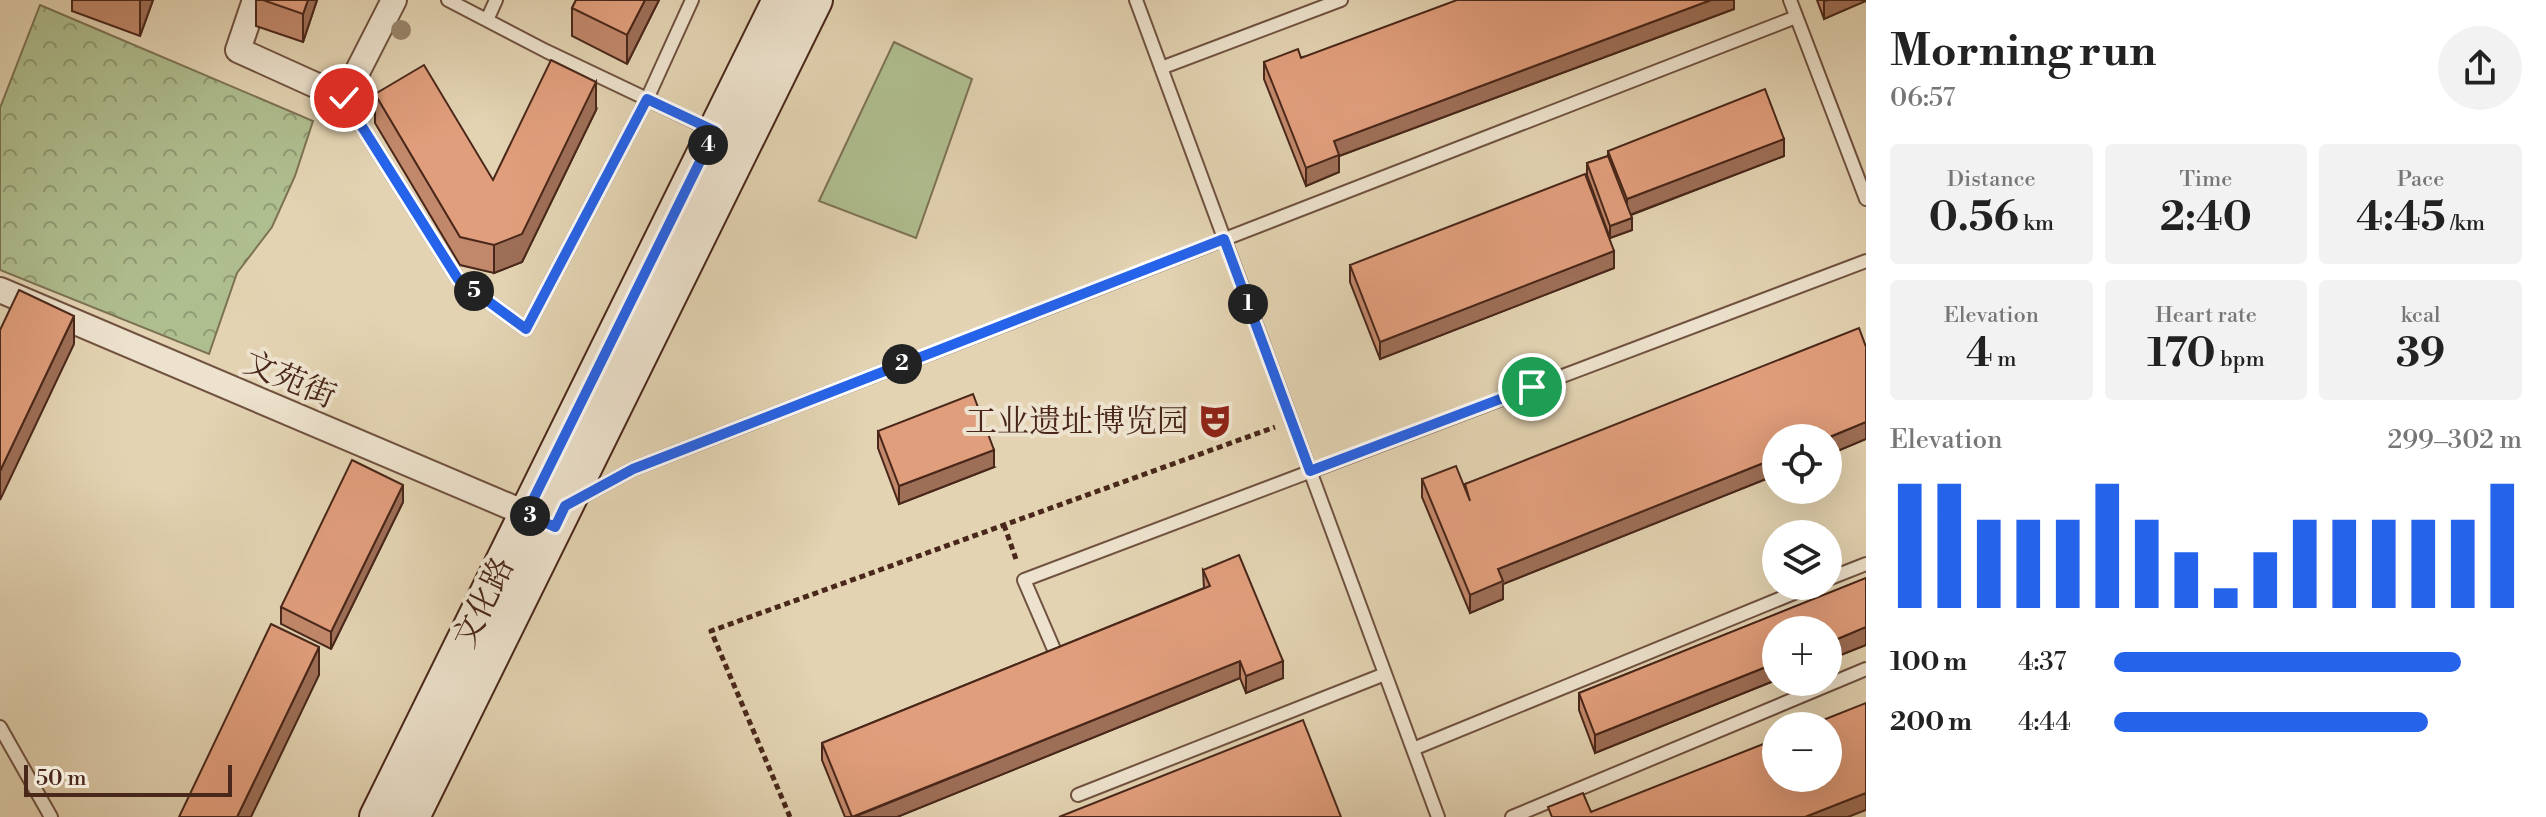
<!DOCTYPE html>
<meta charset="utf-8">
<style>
body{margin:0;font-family:"Libre Bodoni","Noto Serif SC",serif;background:#f2f2f2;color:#222;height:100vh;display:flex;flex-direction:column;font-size:30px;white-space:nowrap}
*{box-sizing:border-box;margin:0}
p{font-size:26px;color:#767676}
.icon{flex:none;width:44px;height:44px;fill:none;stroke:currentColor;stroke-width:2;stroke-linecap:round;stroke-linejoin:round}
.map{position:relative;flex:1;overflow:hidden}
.panel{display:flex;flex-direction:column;background:#fff;width:680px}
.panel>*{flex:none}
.fabs{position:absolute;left:1762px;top:424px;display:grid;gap:16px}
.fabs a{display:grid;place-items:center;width:80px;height:80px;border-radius:50%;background:#fff;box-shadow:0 8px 32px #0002;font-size:40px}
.scale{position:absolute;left:24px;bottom:20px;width:208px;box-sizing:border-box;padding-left:8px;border:4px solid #49271a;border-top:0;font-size:22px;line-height:28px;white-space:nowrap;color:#49271a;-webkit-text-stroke:6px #ede2cd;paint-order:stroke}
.pin{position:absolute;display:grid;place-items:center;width:68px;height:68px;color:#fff;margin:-34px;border:4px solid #fff;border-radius:50%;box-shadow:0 2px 8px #0007}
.km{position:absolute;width:40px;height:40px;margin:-20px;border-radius:50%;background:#222;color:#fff;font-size:22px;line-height:40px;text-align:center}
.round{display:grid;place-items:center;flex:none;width:84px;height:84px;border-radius:42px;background:#f2f2f2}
.head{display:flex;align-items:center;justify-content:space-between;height:136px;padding:0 24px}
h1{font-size:44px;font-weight:800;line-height:60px}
.stats{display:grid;grid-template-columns:repeat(3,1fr);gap:12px;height:136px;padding:8px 24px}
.stats div{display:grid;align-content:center;border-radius:8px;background:#f2f2f2;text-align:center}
.stats b{font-size:40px;font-weight:800}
.stats small{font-size:22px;font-weight:400}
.stats p{font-size:22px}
.chart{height:224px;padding:16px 24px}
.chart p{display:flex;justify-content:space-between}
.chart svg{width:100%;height:144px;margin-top:8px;stroke:#2563eb;stroke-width:6}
ul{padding:0 24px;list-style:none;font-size:26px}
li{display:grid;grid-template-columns:128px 96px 1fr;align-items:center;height:60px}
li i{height:20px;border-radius:10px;background:#2563eb}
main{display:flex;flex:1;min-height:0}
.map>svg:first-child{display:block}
.grass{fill:#afbe8f;stroke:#7c7254;stroke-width:2}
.park{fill:url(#park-crowns);stroke:#7c7254;stroke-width:2}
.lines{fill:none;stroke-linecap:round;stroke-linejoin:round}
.lane-casing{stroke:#705240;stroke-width:16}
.street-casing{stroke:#705240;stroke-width:28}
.secondary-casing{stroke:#49271a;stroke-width:38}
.path{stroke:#49271a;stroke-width:5;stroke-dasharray:6 4;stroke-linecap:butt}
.lane{stroke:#ede2cd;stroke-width:12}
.street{stroke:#ede2cd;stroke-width:24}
.secondary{stroke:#ede2cd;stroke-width:34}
.tree{fill:#99856b}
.wall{fill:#c2886b;stroke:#49271a;stroke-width:2}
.shaded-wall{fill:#9e6f57;stroke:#49271a;stroke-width:2}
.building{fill:#e19e7c;stroke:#49271a;stroke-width:2}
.route-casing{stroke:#fff;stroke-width:16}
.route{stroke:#2563eb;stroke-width:10}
.labels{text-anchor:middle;stroke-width:8;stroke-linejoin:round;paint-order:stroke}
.street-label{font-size:32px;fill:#49271a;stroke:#ede2cd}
.poi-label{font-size:32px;fill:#49271a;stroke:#ede2cd;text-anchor:end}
</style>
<main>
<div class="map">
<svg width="1866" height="817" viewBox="0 0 1866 817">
<defs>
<pattern id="park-crowns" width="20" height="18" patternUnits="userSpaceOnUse" patternTransform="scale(2)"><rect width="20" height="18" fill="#afbe8f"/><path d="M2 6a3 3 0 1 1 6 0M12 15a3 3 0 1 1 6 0" fill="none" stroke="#909a74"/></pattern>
</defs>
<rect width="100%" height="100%" fill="#e3d3b2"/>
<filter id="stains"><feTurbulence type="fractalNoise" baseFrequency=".0025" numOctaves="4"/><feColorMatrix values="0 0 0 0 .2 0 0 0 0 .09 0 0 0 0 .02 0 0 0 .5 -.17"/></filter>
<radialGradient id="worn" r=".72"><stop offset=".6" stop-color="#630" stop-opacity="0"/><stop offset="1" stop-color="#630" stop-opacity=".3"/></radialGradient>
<!-- grass -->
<path class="grass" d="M894 42 972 79 916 238 819 201Z"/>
<!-- park -->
<path class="park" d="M40 5 313 121 295 176 272 227 237 273 209 354 0 270V108Z"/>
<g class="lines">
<!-- lane casing -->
<g class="lane-casing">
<path id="lane" d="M448 0 546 51 712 130
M1136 0 1438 817
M1790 0 1866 199
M487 20 496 0
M1161 68 1341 0
M344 98 458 279 526 329 647 99 692 0
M578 499 633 469 1796 17
M1828 579 1866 564
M1059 661 1024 580 1866 261
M0 727 51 817
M1413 749 1811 586
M1078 795 1385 674
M1512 817 1866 669"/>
</g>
<!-- street casing -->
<g class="street-casing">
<path id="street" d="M255 0 238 50 344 98 394 0
M0 290 539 519"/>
</g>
<!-- secondary casing -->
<g class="secondary-casing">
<path id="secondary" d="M377 817 780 0
M412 817 815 0"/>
</g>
<!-- path -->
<path class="path" d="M1004 525 1017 562
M790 817 711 631 1275 427"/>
<!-- lane -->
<use href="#lane" class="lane"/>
<!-- street -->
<use href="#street" class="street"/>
<!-- secondary -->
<use href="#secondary" class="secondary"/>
</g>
<!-- trees -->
<circle class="tree" cx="401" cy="30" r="10"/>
<!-- wall -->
<path class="wall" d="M72 0H153L140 36 72 11Z
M256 0H317L303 42 256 26Z
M576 0H659L627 64 572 36V8Z
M1734 0V9L1339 156V172L1306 186 1264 79V62Z
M1817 0H1866L1824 19Z
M375 94 493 180 596 110 522 262 494 273 460 265 375 123Z
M1608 151 1784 156 1631 215 1632 230 1610 238 1587 175V163L1608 156Z
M1350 265 1614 268 1380 359 1350 282Z
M1866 347V439L1828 455 1776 438V475L1503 584V599L1470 613 1422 497V479L1465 489V484Z
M878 431 994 467 899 504 878 448Z
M403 502 331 649 281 624V607Z
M1203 570 1283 678 1246 693 1240 678 897 817H845L822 760V743L1204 588Z
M1866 578V645L1828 660V630H1776V680L1595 753 1579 710V693Z"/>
<!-- shaded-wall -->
<path class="shaded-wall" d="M141 0H153L140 36V2Z
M308 0H317L303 42V14Z
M645 0H659L627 64V35Z
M1711 0H1734V9L1339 156V172L1306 186V168L1334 141Z
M1828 0H1866V1L1824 19V1Z
M596 82V110L522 262 494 273V245Z
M1784 139V156L1627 216V199Z
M1632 218V230L1610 238V226Z
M1614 251V268L1380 359V342Z
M74 316V344L0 500V471Z
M1866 422V439L1828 455V438Z
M994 450V467L899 504V486Z
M1776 458V475L1503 584V599L1470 613V595L1498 569Z
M403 485V502L331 649V632Z
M1866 627V645L1828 660V643Z
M319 647V675L251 817H237Z
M1240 661V678L897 817H854Z
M1283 661V678L1246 693V676Z
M1776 663V680L1595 753V735Z
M1866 793V810L1848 817H1805Z"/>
<!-- building -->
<path class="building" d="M263 0H308L303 14Z
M576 0H645L627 35 572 8Z
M1457 0H1711L1334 141 1339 155 1306 168 1264 62 1298 49 1301 58Z
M551 60 596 82 522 234 494 245 460 237 375 94 424 65 493 180Z
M1765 89 1784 139 1627 199 1608 151Z
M1608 156 1632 218 1610 226 1587 163Z
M1585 174 1614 251 1380 342 1350 265Z
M19 290 74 316 0 471V330Z
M1859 328 1866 347V422L1827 438H1776V458L1498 569 1503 581 1470 595 1422 479 1456 466 1470 501 1465 484Z
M973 394 994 450 899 486 878 431Z
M352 460 403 485 331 632 281 607Z
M1239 555 1283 661 1246 676 1240 661 852 817 822 743 1210 586 1203 570Z
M1866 578V627L1828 643V630H1776V663L1595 735 1579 693Z
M271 624 319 647 237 817H179Z
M1866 703V793L1805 817H1552L1548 807 1583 793 1591 812 1776 739V778H1828V726H1808Z
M1303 720 1341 817H1059Z"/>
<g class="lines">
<!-- route casing -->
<g class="route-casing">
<path id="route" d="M344 98 458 279 526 329 647 99 715 131 526 514 555 527 565 506 633 469 1224 239 1310 471 1532 387"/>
</g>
<!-- route -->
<use href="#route" class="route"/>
</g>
<!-- icons -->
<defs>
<g id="theatre-bare" transform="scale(2.76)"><path d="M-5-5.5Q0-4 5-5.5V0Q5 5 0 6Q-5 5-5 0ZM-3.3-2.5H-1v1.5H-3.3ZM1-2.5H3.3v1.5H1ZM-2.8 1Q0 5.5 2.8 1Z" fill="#8f2418" stroke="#ede2cd" stroke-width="2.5" paint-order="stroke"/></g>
</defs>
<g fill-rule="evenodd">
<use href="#theatre-bare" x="1215" y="421"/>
</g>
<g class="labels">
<!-- street labels -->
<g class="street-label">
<text transform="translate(290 379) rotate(23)" y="11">文苑街</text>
<text transform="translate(483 602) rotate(-64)" y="11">文化路</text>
</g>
<!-- poi labels -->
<g class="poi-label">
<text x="1189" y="432">工业遗址博览园</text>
</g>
</g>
<rect width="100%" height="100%" filter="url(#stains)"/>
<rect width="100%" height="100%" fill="url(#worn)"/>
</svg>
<div class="fabs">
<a><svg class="icon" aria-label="locate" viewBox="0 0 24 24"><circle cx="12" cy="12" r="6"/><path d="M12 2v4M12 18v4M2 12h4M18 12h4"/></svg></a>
<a><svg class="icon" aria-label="layers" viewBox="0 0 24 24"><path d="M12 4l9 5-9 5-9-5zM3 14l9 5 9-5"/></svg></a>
<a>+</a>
<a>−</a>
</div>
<div class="scale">50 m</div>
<div class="pin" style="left:1532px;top:387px;background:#1e9e55"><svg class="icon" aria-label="arrive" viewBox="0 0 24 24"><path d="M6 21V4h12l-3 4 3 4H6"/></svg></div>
<div class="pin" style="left:344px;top:98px;background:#d93025"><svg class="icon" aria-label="check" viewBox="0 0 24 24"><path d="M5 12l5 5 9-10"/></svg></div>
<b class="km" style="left:1248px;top:304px">1</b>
<b class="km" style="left:902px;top:364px">2</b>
<b class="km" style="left:530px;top:516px">3</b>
<b class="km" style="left:708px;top:145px">4</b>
<b class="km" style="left:474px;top:291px">5</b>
</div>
<section class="panel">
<div class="head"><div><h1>Morning run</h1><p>06:57</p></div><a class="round"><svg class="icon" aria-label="share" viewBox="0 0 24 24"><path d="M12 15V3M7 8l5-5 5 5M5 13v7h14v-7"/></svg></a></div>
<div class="stats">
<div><p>Distance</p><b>0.56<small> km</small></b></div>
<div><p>Time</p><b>2:40</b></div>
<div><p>Pace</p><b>4:45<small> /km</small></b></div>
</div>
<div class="stats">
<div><p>Elevation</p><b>4<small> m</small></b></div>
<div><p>Heart rate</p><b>170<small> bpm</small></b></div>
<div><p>kcal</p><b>39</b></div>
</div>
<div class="chart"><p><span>Elevation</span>299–302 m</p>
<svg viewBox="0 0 160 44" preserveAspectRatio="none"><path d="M5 44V6M15 44V6M25 44V17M35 44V17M45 44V17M55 44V6M65 44V17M75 44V27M85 44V38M95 44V27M105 44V17M115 44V17M125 44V17M135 44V17M145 44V17M155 44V6"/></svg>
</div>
<ul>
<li><b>100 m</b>4:37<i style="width:85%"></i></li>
<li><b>200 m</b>4:44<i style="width:77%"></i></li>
</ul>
</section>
</main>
